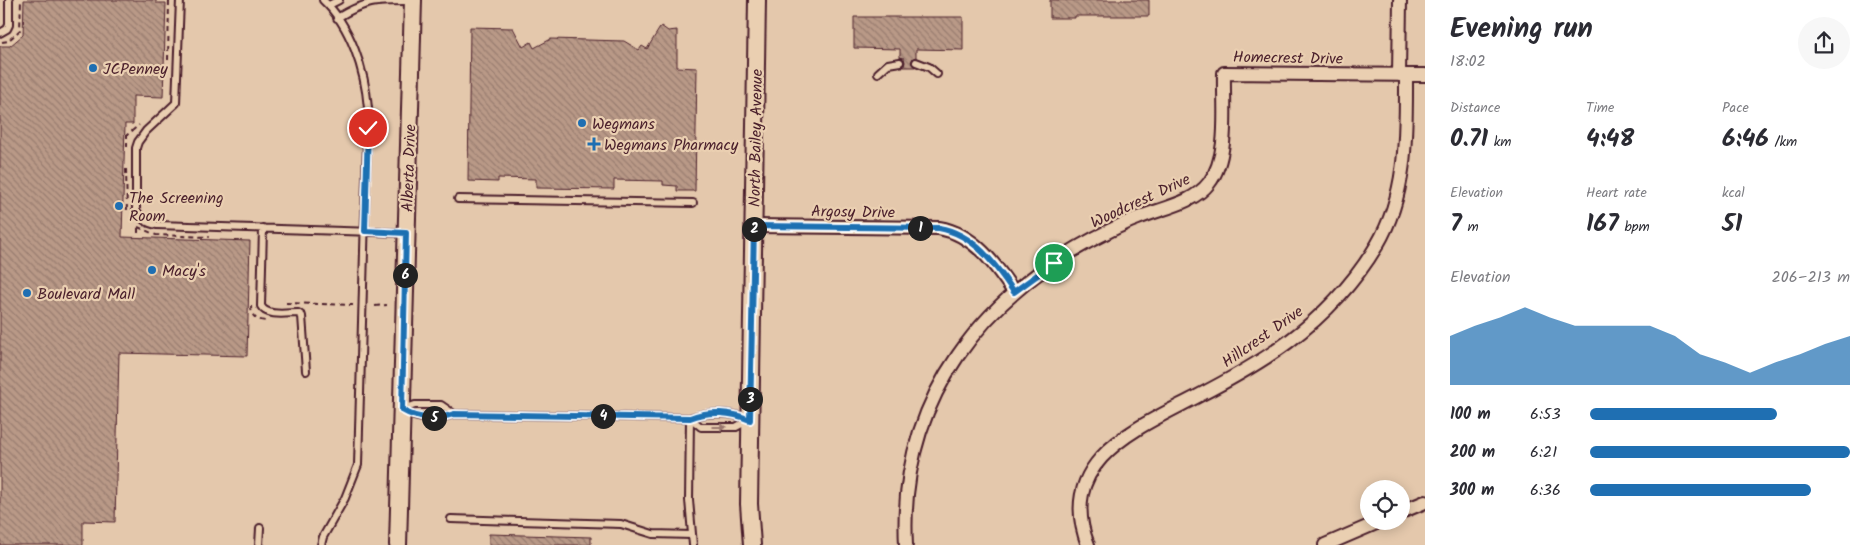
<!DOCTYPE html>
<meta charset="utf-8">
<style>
body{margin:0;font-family:Kalam,sans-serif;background:#f7f7f7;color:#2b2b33;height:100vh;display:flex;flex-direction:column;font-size:19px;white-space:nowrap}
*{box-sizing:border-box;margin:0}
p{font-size:16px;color:#7c7c81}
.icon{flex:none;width:28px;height:28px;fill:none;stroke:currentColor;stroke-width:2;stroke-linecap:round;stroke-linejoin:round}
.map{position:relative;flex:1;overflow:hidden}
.side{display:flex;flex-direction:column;background:#fff;width:450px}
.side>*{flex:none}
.fabs{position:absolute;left:1360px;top:480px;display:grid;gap:10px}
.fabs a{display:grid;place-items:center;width:50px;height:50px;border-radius:50%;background:#fff;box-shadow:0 2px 12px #0003;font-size:25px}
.pin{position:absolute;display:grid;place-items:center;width:42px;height:42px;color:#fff;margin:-21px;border:2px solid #fff;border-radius:50%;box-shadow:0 1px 5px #0007}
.km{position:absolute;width:25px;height:25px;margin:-12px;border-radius:50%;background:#222;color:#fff;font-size:14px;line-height:25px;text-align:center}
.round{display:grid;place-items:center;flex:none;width:52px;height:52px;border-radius:26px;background:#f7f7f7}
.summary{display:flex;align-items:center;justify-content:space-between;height:85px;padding:0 25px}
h1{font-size:28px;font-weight:700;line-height:38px}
.stats{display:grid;grid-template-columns:repeat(3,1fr);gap:8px;height:85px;padding:5px 25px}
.stats div{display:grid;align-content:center}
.stats b{font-size:25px;font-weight:700}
.stats small{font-size:14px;font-weight:400}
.stats p{font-size:14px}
.chart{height:140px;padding:10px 25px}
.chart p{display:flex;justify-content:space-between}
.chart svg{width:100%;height:90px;margin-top:5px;fill:#1f6fb2;opacity:.7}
ul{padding:0 25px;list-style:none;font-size:16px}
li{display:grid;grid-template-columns:80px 60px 1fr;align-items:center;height:38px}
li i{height:12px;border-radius:6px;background:#1f6fb2}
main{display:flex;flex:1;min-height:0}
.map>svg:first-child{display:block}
.building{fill:url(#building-back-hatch);stroke:#4a1f2b}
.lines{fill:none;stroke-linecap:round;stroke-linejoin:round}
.service-casing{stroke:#4a1f2b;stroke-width:10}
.minor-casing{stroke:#4a1f2b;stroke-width:16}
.tertiary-casing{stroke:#4a1f2b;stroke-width:20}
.path{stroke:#4a1f2b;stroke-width:2;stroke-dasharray:5 4;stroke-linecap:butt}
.service{stroke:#eacfb1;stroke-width:6}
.minor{stroke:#eacfb1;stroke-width:12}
.tertiary{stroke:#eacfb1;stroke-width:16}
.oneway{fill:#9a776e}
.route-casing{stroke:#fff;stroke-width:10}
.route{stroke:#1f6fb2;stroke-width:6}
.poi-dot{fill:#1f6fb2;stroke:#eacfb1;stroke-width:2}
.labels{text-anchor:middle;stroke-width:4.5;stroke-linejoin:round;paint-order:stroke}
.street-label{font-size:16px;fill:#4a1f2b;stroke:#eacfb1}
.poi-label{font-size:16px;fill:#4a1f2b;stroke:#eacfb1;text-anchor:start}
</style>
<main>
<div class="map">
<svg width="1425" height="545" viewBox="0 0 1425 545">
<defs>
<pattern id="building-back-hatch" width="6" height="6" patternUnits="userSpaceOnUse" patternTransform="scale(1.25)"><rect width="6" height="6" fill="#b99987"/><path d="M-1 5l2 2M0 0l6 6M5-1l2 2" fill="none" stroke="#987c6f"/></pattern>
</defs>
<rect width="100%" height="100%" fill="#e4c8ac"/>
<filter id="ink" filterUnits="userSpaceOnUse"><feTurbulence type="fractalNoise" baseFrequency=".02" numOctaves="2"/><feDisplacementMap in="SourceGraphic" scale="10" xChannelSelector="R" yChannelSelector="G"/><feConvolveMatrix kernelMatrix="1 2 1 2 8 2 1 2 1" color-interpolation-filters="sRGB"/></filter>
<g filter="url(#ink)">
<!-- building -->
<path class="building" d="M24 0H156V3H166L163 97 133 96V124H125L122 237 250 241 247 356 119 353 115 522 83 521V545H0V46H10L23 35Z
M1050 0H1149V16H1075V18H1050Z
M854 17H963V50L916 49V57L913 58 911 62 915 67H900L904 66 905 62 904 58 900 57V49L854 48Z
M661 26 668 31 677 30V67L697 68 695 191H677V186L663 185V181L614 180V189L536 188V179L498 178V182L468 181 470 27 513 28 523 47 531 42 534 48 551 39 624 41 639 50 642 46 647 49Z
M489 534 591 537V545H489Z"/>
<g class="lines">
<!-- service casing -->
<g class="service-casing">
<path id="service" d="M180 0 176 103 146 131 138 142 136 148V210C141 219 146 223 157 225L406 233
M329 5 339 0
M337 18C366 0 378 1 412 1
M0 33 7 29 9 25V0
M916 62 929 67 937 74
M878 73 888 64 900 62
M458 199 693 203
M263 228 261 306C267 317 287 313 298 313L302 316 306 371
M404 409 415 405H441L454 414
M403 411C420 421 436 420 454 414L690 418C708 411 731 412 748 419
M690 418 689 500 693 545
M690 418 701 427H736L749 420
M451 519 621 524 653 534 692 535
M259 545 260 528
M321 545 323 537 345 498 358 465 368 108C365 71 351 26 323 0"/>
</g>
<!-- minor casing -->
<g class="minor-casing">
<path id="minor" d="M1399 75 1400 0
M754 226 939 228C974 234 995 264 1014 292
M1401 512 1425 502
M906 545C898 399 984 291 1111 230 1120 226 1129 221 1138 218 1161 208 1193 204 1209 183 1230 156 1223 107 1224 73L1425 75
M1088 545C1055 460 1138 428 1198 396 1229 380 1260 363 1288 342 1323 316 1355 282 1377 245 1408 193 1406 132 1406 75
M1325 545 1381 521"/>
</g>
<!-- tertiary casing -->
<g class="tertiary-casing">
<path id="tertiary" d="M398 545 413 0
M752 545 749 504 757 0"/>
</g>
<!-- path -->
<path class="path" d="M2 42 8 41 20 30 21 0
M168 60 169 0
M127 147V135L139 125
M126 169 127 212
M138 227 156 235 209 237
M138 228V238
M286 303 353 305
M251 306C251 316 255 320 266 321
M375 306 387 305"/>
<!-- service -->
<use href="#service" class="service"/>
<!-- minor -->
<use href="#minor" class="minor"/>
<!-- tertiary -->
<use href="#tertiary" class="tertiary"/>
</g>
<!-- one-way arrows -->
<defs><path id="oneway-solid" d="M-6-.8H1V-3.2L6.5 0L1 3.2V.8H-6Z" transform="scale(1.25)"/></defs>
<use class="oneway" href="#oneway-solid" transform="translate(719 427)"/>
</g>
<g class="lines" filter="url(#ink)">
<!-- route casing -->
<g class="route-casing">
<path id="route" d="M368 128 365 231 406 233 402 410C419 420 435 420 454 414L690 418C709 410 732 412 750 420L754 226 939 228C974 234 995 264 1014 292L1054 263"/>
</g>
<!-- route -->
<use href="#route" class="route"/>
</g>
<!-- markers -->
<g class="poi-dot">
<circle cx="93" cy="68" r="5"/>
<circle cx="582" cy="123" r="5"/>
<path d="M591.5 136.5h5v5h5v5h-5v5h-5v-5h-5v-5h5z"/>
<circle cx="119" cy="206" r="5"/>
<circle cx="152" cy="270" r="5"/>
<circle cx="27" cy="293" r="5"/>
</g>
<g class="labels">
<!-- street labels -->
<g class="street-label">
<text transform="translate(1288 57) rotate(1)" y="6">Homecrest Drive</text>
<text transform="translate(755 138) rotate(-89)" y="6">North Bailey Avenue</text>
<text transform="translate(408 168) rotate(-88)" y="6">Alberta Drive</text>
<text transform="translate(1140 200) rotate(-25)" y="6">Woodcrest Drive</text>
<text transform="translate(853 211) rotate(1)" y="6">Argosy Drive</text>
<text transform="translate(1262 336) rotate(-35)" y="6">Hillcrest Drive</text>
</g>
<!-- poi labels -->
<g class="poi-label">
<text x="103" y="74">JCPenney</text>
<text x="592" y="129">Wegmans</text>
<text x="604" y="150">Wegmans Pharmacy</text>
<text x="129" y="203">The Screening<tspan x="129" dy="18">Room</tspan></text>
<text x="162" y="276">Macy's</text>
<text x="37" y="299">Boulevard Mall</text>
</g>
</g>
</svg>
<div class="fabs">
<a><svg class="icon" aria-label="locate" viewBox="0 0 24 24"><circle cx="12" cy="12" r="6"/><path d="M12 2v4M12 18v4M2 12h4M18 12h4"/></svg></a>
</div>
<div class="pin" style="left:1054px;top:263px;background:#1e9e55"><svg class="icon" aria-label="arrive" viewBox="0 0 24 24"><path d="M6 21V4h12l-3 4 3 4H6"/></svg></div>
<div class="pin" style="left:368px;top:128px;background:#d93025"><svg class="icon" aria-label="check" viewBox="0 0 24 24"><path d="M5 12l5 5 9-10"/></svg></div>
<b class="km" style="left:920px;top:228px">1</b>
<b class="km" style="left:754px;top:229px">2</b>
<b class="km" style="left:750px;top:399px">3</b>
<b class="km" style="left:603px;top:416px">4</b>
<b class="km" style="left:434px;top:418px">5</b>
<b class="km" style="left:405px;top:275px">6</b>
</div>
<section class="side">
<div class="summary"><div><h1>Evening run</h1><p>18:02</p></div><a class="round"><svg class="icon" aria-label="share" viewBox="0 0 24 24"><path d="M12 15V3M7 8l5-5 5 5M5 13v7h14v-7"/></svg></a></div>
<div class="stats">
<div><p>Distance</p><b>0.71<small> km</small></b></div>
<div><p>Time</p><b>4:48</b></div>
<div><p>Pace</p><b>6:46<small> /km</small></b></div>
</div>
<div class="stats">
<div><p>Elevation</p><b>7<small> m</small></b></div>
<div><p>Heart rate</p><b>167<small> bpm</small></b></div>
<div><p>kcal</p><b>51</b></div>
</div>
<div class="chart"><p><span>Elevation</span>206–213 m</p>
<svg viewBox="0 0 160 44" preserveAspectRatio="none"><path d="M0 44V20L10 15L20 11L30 6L40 11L50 15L60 15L70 15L80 15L90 20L100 29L110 33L120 38L130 33L140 29L150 24L160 20V44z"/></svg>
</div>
<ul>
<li><b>100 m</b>6:53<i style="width:72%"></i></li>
<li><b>200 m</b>6:21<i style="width:100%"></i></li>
<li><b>300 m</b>6:36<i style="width:85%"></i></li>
</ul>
</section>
</main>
